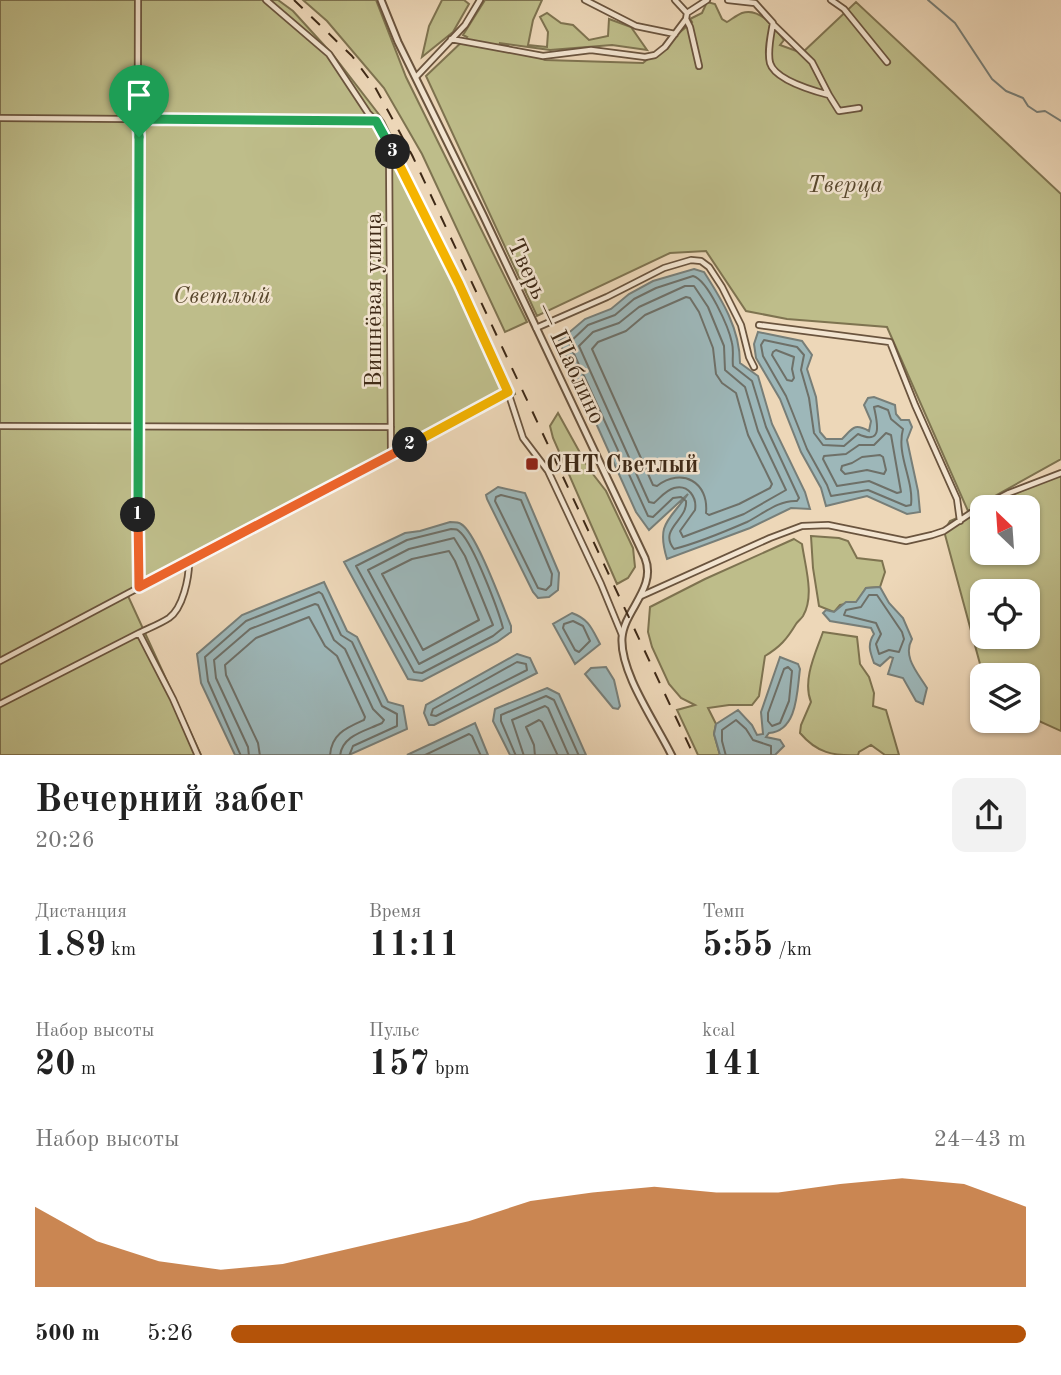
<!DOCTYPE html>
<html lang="ru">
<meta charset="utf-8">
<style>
body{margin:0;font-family:"Old Standard TT",serif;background:#f2f2f2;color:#222;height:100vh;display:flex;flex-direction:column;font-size:26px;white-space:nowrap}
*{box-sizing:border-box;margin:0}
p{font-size:23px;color:#767676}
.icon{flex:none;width:38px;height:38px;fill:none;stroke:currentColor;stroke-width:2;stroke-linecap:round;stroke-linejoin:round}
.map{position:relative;height:755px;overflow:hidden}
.details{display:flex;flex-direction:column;background:#fff;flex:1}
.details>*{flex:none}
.needle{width:46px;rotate:335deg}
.tools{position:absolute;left:970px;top:495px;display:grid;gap:14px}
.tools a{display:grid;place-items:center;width:70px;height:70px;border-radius:14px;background:#fff;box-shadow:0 2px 5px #0004;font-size:35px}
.pin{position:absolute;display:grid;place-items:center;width:60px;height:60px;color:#fff;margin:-72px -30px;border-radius:50% 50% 50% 0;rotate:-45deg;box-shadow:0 0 7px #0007}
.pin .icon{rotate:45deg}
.km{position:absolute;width:35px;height:35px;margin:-18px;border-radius:50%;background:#222;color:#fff;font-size:19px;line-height:35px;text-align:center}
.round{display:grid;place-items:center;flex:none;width:74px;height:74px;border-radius:14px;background:#f2f2f2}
.head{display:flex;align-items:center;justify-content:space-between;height:119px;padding:0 35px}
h1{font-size:38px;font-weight:700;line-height:52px}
.metrics{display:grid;grid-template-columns:repeat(3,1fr);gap:10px;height:119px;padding:7px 35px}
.metrics div{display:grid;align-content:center}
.metrics b{font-size:35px;font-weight:700}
.metrics small{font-size:19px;font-weight:400}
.metrics p{font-size:19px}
.chart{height:196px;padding:14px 35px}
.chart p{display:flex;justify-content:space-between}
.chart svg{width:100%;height:126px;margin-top:7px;fill:#b45309;opacity:.7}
ul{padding:0 35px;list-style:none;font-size:23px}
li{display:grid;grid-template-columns:112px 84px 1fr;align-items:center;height:52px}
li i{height:18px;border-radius:9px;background:#b45309}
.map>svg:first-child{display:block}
.green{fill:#bebd8a;stroke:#7e7350;stroke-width:2;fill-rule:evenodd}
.water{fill:#9db7b9;stroke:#777e78;stroke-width:2}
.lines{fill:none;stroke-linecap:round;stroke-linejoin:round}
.shore{stroke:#6e7068;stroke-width:2}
.stream{stroke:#777e78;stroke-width:2}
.minor-casing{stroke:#6a543e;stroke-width:8}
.tertiary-casing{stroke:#6a543e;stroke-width:9}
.minor{stroke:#f3e5d1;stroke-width:4.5}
.tertiary{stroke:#f3e5d1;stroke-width:5}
.rail{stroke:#3e2916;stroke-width:2;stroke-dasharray:12 12;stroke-linecap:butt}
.split-1-casing{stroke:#fff;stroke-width:14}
.split-2-casing{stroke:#fff;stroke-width:14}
.split-3-casing{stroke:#fff;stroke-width:14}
.split-4-casing{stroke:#fff;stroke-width:14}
.split-1{stroke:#22a559;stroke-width:9}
.split-2{stroke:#f0652b;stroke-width:9}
.split-3{stroke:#f5b400;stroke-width:9}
.split-4{stroke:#22a559;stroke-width:9}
.poi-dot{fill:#8f2418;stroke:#f3e5d1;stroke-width:2.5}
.labels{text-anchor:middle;stroke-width:5;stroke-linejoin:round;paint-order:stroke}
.park-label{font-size:24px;font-style:italic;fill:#58472d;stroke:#f3e5d1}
.street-label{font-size:24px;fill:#3e2916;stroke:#f3e5d1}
.poi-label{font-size:24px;font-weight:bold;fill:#3e2916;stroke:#f3e5d1;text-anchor:start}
</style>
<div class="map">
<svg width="1061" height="756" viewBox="0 0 1061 756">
<rect width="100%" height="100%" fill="#edd7b8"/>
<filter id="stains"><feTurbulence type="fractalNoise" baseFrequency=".00286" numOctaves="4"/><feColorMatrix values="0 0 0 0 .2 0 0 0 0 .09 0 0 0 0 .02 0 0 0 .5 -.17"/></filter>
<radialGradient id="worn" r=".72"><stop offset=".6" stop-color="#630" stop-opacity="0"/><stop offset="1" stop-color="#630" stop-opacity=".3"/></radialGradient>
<!-- green -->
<path class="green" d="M0 0H278L293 11 333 55 384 121 515 394 128 596 201 755H0Z
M303 0H376L406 77 527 322 505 332 422 154 384 88 327 21Z
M442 0H464L469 4 453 32 422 57 429 26Z
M485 0H542L533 20 528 45 547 47 548 32 540 17 547 13 561 23 573 25 589 40 608 36 609 19 631 27 647 50 612 45 550 50 499 43 545 60 643 63 692 22 690 19 702 13 707 2 715 4 722 19 727 22C732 19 737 15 742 13 760 7 775 28 784 40L780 45 802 53 856 2 1061 194V459L968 511 887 327 787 319 746 311 706 251 670 253 537 316 426 76 467 37 463 35Z
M558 413 589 469 606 491 633 548 635 567 628 578 617 584 553 438 550 426Z
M1061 474V731L1039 721 996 723V721H1027V676L983 675 944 531 950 521ZM982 508H1027V553H982ZM982 592H1027V637H982Z
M811 536 839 538 848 541 857 558 882 561 885 572 880 587 866 588 857 602 840 605 834 612 819 606 813 568Z
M794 539 802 544C805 566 815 596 803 616 801 619 798 621 796 624 787 639 780 647 765 656L759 696 752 705H729L708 708 716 724 714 734 720 755H698L677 710 695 705 681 698 669 684 652 647 648 632 650 607 705 579Z
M823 632 857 637 860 664 869 677 874 693 873 706 886 710 899 755H885L871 745 859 752 858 755C833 756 817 753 800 733L801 725 811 702C802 680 816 652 823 632Z"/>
<!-- water -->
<path class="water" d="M694 269 704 272C722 300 740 329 740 363L758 376 772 424 805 492 810 509 791 508 750 528 667 559C656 523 669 521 688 494L649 530 636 512 559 341 585 319 611 309 629 294 653 281Z
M758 332 802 341 812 355 807 369 816 397 820 432 826 439H842C853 428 854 423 869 431L871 421 864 405 868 398 874 397 895 405 896 414 901 420H909L912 427 907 440 918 491 920 512 907 514 867 496 826 506 821 488 801 452 780 399 756 358 754 344Z
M498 487 525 493 559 573 558 590 549 597 538 598 533 592 487 499 486 495Z
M450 522C453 522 459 522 461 524 476 532 503 607 511 626V632L497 642 422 681 408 679 344 562 405 533 420 531Z
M324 582 347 631 357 637 388 702 403 706 407 729 349 755H235L201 683 197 654 242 615Z
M880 587 889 603 903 618 912 639C902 657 918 673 927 688L923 704 916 701 903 678 888 674 893 658 890 657 880 666 874 663C870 652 867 644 874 634L871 628 830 621 823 613 826 610 834 612 846 602H856L866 588Z
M572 613C589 619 592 629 600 644L575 664 553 624Z
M517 654 530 658 537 673 434 725H429L424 713 426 705Z
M780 657 798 664 800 669C797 690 798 731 769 733L766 737 780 740 784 746 775 755H720L714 734 716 724 738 710 752 725 757 735 763 734 761 712Z
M606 667 614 680 620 706 618 709 613 708 585 674 591 668Z
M547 688 559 694 586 755H510L493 721 495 709Z
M475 723 488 755H407Z"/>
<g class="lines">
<!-- shore -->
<path class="shore" d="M693 276C708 280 729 328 732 343 734 351 732 359 733 366L752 381 766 427 799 498 797 501C778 500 763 514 747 522 724 532 698 543 674 549 658 529 688 520 686 501L681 497 673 498 653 517 648 516 569 343 588 325 615 315 634 299 656 288Z
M685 286H694L708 307 724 346 725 370 745 387 758 431 786 490 744 514 683 537 680 531 695 510C697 498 689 484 674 488 666 490 660 498 654 503L649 502 579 346 593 332 619 323 639 307Z
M686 297 690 298 699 312 713 348 716 374 722 383 736 393 748 435 772 484 770 488 739 504 709 515 706 513C709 482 682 467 657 486L653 485 592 349 598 342 626 331 645 315Z
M764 340 797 347 804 355 801 370 809 398 814 433 823 445 844 446 858 434C884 446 877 422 874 407L878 406 888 410 891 419 903 429C896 455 914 480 911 505L906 506 868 490 831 496 827 485 807 449 786 396 763 356 761 345Z
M776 350 794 357 792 369 794 378 792 381 787 380 772 355 773 352Z
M886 433 891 435 901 492 897 493 869 481 837 486 823 459 824 456 846 454 859 445H874Z
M880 455 883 457 886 470 884 474 867 470 845 474 841 470 842 466 852 463 862 457Z
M501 495 521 500 552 574 551 585 546 590 538 588 495 501 496 497Z
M451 529C457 529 457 529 461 533 474 546 498 609 503 628L493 636 422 673 414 672 356 566 407 540Z
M454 538 465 556 493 625 419 664 368 570 409 549Z
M449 551 455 561 479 620 423 650 382 574 412 559Z
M869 595H877L902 632 904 639 899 652 889 650 879 654 876 644 881 634 876 623 844 615 846 610 861 607Z
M573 621 583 626 590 641 579 652 575 650 563 628 564 624Z
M517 662 526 664 527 670 436 716 431 715 433 709Z
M788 667 792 671 789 701 780 723 772 726 768 721V713L784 669Z
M241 756 208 681 205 657 246 621 319 592 322 594 341 635 352 642 382 706 397 714V726L353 746 349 756
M249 756 248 747 216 678 214 660 250 629 315 604 318 605 334 640 345 649 373 709 384 720 382 723C366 731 342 735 340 756
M260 756 258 743 226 675 225 665 256 638 309 617 325 646 337 656 365 717 364 720C346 728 331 734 330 756
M423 756 469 734 472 736 481 756
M516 756 501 721V715L546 696 554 700 579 756
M524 756 512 720 545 706 548 708 569 756
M535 756 534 745 526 727 539 720 542 722 558 756
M726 756 722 741V730L736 720 746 729 753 740 771 746V756"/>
<!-- stream -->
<path class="stream" d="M928 0 955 23 992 79 1006 91 1023 98 1028 106 1037 112 1045 111 1061 121"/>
<!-- minor casing -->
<g class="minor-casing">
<path id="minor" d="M138 0 137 470 139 587
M266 0 329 54 368 113 375 120
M585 0 636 26 675 34
M675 0 687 13
M728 0 755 3 773 23C771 35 767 51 770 63 775 80 814 91 829 95L839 111 859 108
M831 0 844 9 887 62
M686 19 687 13 707 0
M773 24 812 62 829 95
M451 39 543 56 591 50 645 57 655 55 665 47 686 19 690 27 699 66
M416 77 465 25 480 0
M0 118 376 121 459 284 508 392 523 438 548 471 601 584 622 635
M389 145 391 455
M759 325 890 342 915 405 957 499 960 521
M536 328 607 297 664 268 691 260 701 261 709 267 722 287 741 325 749 357 754 367
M0 426 391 427
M189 562C189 578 183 608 169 618 160 624 149 628 139 633L173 699 198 756
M641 596 770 538 802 526 828 525 906 541 932 535 944 531 974 511 1009 493 1061 473
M0 661 508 392
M0 704 139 633"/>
</g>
<!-- tertiary casing -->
<g class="tertiary-casing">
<path id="tertiary" d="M381 0 398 42 483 215 645 558C657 588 624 610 622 638 620 673 656 723 672 756"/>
</g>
<!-- minor -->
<use href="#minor" class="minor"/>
<!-- tertiary -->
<use href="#tertiary" class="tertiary"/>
<!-- rail -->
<path class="rail" d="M294 0 352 56 375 87 412 155 694 756"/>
</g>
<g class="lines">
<!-- split-1 casing -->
<g class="split-1-casing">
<path id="split-1" d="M138 515 139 137"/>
</g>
<!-- split-2 casing -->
<g class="split-2-casing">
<path id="split-2" d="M138 515 139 587 410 445"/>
</g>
<!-- split-3 casing -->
<g class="split-3-casing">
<path id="split-3" d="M393 152 459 284 508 392 410 445"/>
</g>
<!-- split-4 casing -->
<g class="split-4-casing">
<path id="split-4" d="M139 137 138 119 376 121 393 152"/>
</g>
<!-- split-1 -->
<use href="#split-1" class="split-1"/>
<!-- split-2 -->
<use href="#split-2" class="split-2"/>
<!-- split-3 -->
<use href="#split-3" class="split-3"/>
<!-- split-4 -->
<use href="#split-4" class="split-4"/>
</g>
<!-- markers -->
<rect class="poi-dot" x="525" y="457" width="14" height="14" rx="3.5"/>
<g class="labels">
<!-- park labels -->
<g class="park-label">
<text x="845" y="192">Тверца</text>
<text x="222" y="303">Светлый</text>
</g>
<!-- street labels -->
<g class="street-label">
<text transform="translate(373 300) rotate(-90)" y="8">Вишнёвая улица</text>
<text transform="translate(557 331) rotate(65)" y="8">Тверь — Шаблино</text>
</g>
<!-- poi labels -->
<g class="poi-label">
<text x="546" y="472">СНТ Светлый</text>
</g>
</g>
<rect width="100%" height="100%" filter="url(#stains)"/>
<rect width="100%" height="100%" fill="url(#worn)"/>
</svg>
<div class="tools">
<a><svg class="needle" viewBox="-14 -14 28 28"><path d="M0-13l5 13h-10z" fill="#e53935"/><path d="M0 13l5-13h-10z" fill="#767676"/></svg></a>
<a><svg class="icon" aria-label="locate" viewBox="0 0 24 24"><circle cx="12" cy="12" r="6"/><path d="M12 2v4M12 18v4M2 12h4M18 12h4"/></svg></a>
<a><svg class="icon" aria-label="layers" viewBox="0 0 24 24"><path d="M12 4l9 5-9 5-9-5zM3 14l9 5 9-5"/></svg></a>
</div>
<div class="pin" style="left:139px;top:137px;background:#1e9e55"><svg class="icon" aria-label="arrive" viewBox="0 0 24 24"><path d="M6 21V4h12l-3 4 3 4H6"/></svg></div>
<b class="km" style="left:138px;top:515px">1</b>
<b class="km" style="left:410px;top:445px">2</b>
<b class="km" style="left:393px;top:152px">3</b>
</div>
<section class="details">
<div class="head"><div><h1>Вечерний забег</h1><p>20:26</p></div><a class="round"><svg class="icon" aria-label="share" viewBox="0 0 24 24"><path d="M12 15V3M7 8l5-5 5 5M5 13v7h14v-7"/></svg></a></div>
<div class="metrics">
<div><p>Дистанция</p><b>1.89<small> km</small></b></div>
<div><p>Время</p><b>11:11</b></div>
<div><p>Темп</p><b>5:55<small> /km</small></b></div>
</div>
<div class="metrics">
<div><p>Набор высоты</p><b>20<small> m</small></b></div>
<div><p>Пульс</p><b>157<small> bpm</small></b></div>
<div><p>kcal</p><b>141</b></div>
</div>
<div class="chart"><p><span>Набор высоты</span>24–43 m</p>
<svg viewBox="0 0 160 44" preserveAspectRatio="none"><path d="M0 44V16L10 28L20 35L30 38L40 36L50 31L60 26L70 21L80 14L90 11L100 9L110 11L120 11L130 8L140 6L150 8L160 16V44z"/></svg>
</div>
<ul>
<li><b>500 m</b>5:26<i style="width:100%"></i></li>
</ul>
</section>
